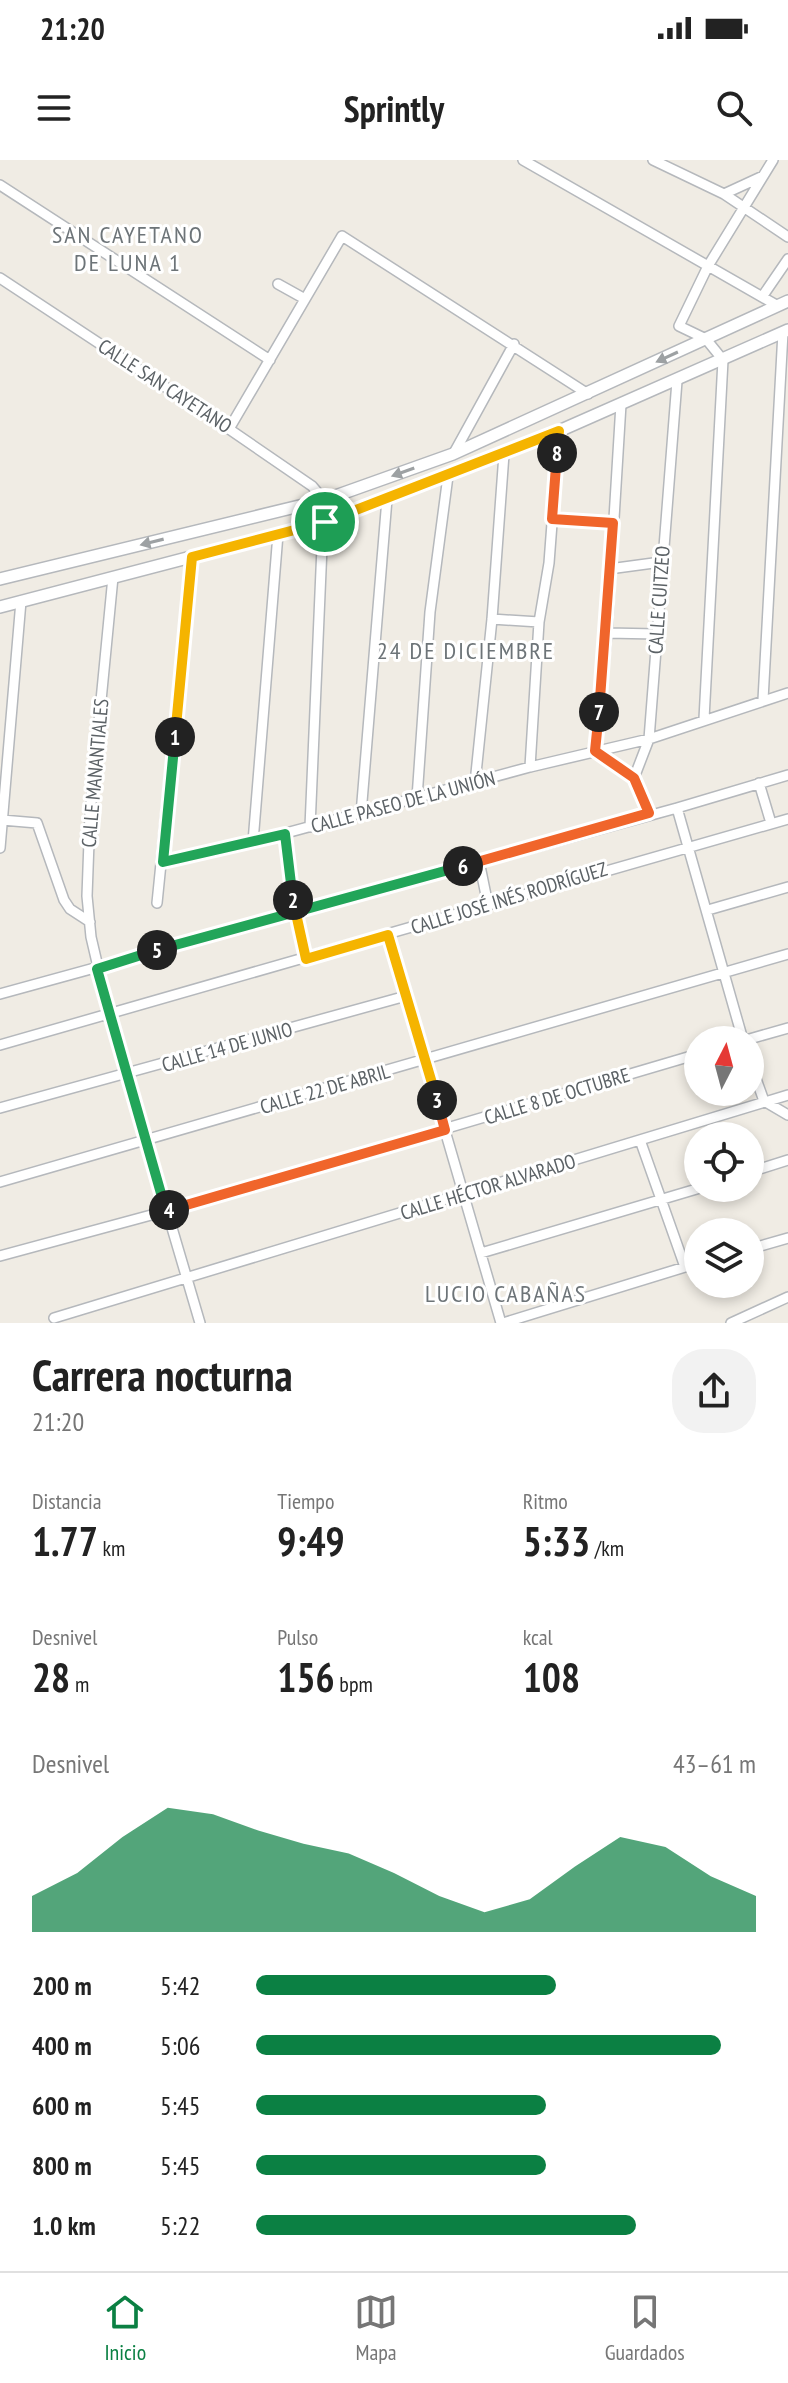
<!DOCTYPE html>
<html lang="es">
<meta charset="utf-8">
<style>
body{margin:0;font-family:"PT Sans Narrow",sans-serif;background:#f2f2f2;color:#222;height:100vh;display:flex;flex-direction:column;font-size:30px;white-space:nowrap}
*{box-sizing:border-box;margin:0}
p{font-size:26px;color:#767676}
.icon{flex:none;width:44px;height:44px;fill:none;stroke:currentColor;stroke-width:2;stroke-linecap:round;stroke-linejoin:round}
.map{position:relative;height:1163px;overflow:hidden}
.details{display:flex;flex-direction:column;background:#fff;flex:1}
.details>*{flex:none}
.needle{width:52px;rotate:6deg}
.fabs{position:absolute;left:684px;top:866px;display:grid;gap:16px}
.fabs a{display:grid;place-items:center;width:80px;height:80px;border-radius:50%;background:#fff;box-shadow:0 4px 12px #0003;font-size:40px}
.pin{position:absolute;display:grid;place-items:center;width:68px;height:68px;color:#fff;margin:-34px;border:4px solid #fff;border-radius:50%;box-shadow:0 2px 8px #0007}
.km{position:absolute;width:40px;height:40px;margin:-20px;border-radius:50%;background:#222;color:#fff;font-size:22px;line-height:40px;text-align:center}
.round{display:grid;place-items:center;flex:none;width:84px;height:84px;border-radius:32px;background:#f2f2f2}
.summary{display:flex;align-items:center;justify-content:space-between;height:136px;padding:0 32px}
h1{font-size:44px;font-weight:600;line-height:60px}
.figures{display:grid;grid-template-columns:repeat(3,1fr);gap:12px;height:136px;padding:8px 32px}
.figures div{display:grid;align-content:center}
.figures b{font-size:40px;font-weight:600}
.figures small{font-size:22px;font-weight:400}
.figures p{font-size:22px}
.chart{height:224px;padding:16px 32px}
.chart p{display:flex;justify-content:space-between}
.chart svg{width:100%;height:144px;margin-top:8px;fill:#0b8043;opacity:.7}
ul{padding:0 32px;list-style:none;font-size:26px}
li{display:grid;grid-template-columns:128px 96px 1fr;align-items:center;height:60px}
li i{height:20px;border-radius:10px;background:#0b8043}
.status{display:flex;justify-content:space-between;align-items:center;height:56px;padding:0 40px;background:#fff;direction:ltr}
.status svg{height:22px;fill:currentColor}
header{display:flex;justify-content:space-between;align-items:center;height:104px;padding:0 32px;background:#fff;font-size:36px;font-weight:600}
.tab-bar{display:flex;justify-content:space-around;align-items:center;height:112px;border-top:2px solid #e0e0e0;background:#fff;font-size:22px;color:#767676}
.tab-bar a{display:grid;justify-items:center;gap:4px}
.tab-bar .on{color:#0b8043}
.map>svg:first-child{display:block}
.lines{fill:none;stroke-linecap:round;stroke-linejoin:round}
.minor-casing{stroke:#b5b8bc;stroke-width:12}
.tertiary-casing{stroke:#b5b8bc;stroke-width:14}
.minor{stroke:#fff;stroke-width:9}
.tertiary{stroke:#fff;stroke-width:11}
.oneway{fill:#9da1a3}
.split-1-casing{stroke:#fff;stroke-width:16}
.split-2-casing{stroke:#fff;stroke-width:16}
.split-3-casing{stroke:#fff;stroke-width:16}
.split-4-casing{stroke:#fff;stroke-width:16}
.split-5-casing{stroke:#fff;stroke-width:16}
.split-6-casing{stroke:#fff;stroke-width:16}
.split-7-casing{stroke:#fff;stroke-width:16}
.split-8-casing{stroke:#fff;stroke-width:16}
.split-9-casing{stroke:#fff;stroke-width:16}
.split-1{stroke:#f5b400;stroke-width:10}
.split-2{stroke:#22a559;stroke-width:10}
.split-3{stroke:#f5b400;stroke-width:10}
.split-4{stroke:#f0652b;stroke-width:10}
.split-5{stroke:#22a559;stroke-width:10}
.split-6{stroke:#22a559;stroke-width:10}
.split-7{stroke:#f0652b;stroke-width:10}
.split-8{stroke:#f0652b;stroke-width:10}
.split-9{stroke:#f5b400;stroke-width:10}
.labels{text-anchor:middle;stroke-width:6;stroke-linejoin:round;paint-order:stroke}
.street-label{font-size:20px;fill:#5c6266;stroke:#fff}
.quarter-label{font-size:24px;letter-spacing:2px;fill:#6d7478;stroke:#fff}
</style>
<div class="status"><b>21:20</b><svg viewBox="0 0 49 12"><path d="M0 12V9h3v3zM5 12V6h3v6zM10 12V3h3v9zM15 12V0h3v12zM26 1h20v11H26zM47 4h2v5h-2z"/></svg></div>
<header><svg class="icon" aria-label="menu" viewBox="0 0 24 24"><path d="M4 6h16M4 12h16M4 18h16"/></svg>Sprintly<svg class="icon" aria-label="search" viewBox="0 0 24 24"><circle cx="10" cy="10" r="6"/><path d="M15 15l6 6"/></svg></header>
<div class="map">
<svg width="788" height="1163" viewBox="0 0 788 1163">
<rect width="100%" height="100%" fill="#f0ece4"/>
<g class="lines">
<!-- minor casing -->
<g class="minor-casing">
<path id="minor" d="M523 0 778 146
M653 0 724 34 788 77
M0 25 270 200
M724 34 763 16
M0 118 229 269 312 326 324 340 310 667
M278 124 305 139
M762 137 788 99
M621 244 607 473 595 591 634 618
M229 269 342 76 588 234
M454 293 514 184
M552 359 613 363
M609 409 661 402
M113 417 90 654 87 736 91 777 109 854 200 1163
M492 459 539 462
M607 473 657 474
M763 540 783 172
M704 559 723 200 706 179 679 166 708 106 773 0
M530 607 539 462 549 403 559 271
M475 623 492 459 504 294
M759 623 771 663
M417 638 430 452 448 316
M677 648 743 880
M649 653 634 618 649 579 677 221
M361 654 387 339
M2 660 37 663 64 740 70 749 90 762
M285 674 295 753 306 799
M253 682 278 374
M0 688 21 441
M479 701 488 745
M163 702 253 682 530 607 649 579 788 533
M157 743 192 397
M708 750 788 727
M388 775 501 1163
M0 834 677 648 788 615
M746 880 788 868
M0 885C263 811 525 732 788 659
M750 902 764 941 788 955
M0 948 406 836
M640 980 685 1107
M750 1012 788 1000
M0 1022 788 794
M750 1089 788 1078
M481 1093 700 1028
M0 1096 166 1051 698 894
M54 1158 788 935
M503 1163 698 1103
M731 1163 788 1137"/>
</g>
<!-- tertiary casing -->
<g class="tertiary-casing">
<path id="tertiary" d="M0 419 324 340 453 294 788 141
M0 447 325 362 559 271 788 170"/>
</g>
<!-- minor -->
<use href="#minor" class="minor"/>
<!-- tertiary -->
<use href="#tertiary" class="tertiary"/>
</g>
<!-- one-way arrows -->
<defs><path id="oneway-solid" d="M-6-.8H1V-3.2L6.5 0L1 3.2V.8H-6Z" transform="scale(2)"/></defs>
<g class="oneway">
<use href="#oneway-solid" transform="translate(667 197) rotate(155)"/>
<use href="#oneway-solid" transform="translate(403 312) rotate(160)"/>
<use href="#oneway-solid" transform="translate(152 382) rotate(166)"/>
</g>
<g class="lines">
<!-- split-1 casing -->
<g class="split-1-casing">
<path id="split-1" d="M175 577 192 397 325 362"/>
</g>
<!-- split-2 casing -->
<g class="split-2-casing">
<path id="split-2" d="M175 577 163 702 285 674 293 740"/>
</g>
<!-- split-3 casing -->
<g class="split-3-casing">
<path id="split-3" d="M293 740 306 799 388 775 437 940"/>
</g>
<!-- split-4 casing -->
<g class="split-4-casing">
<path id="split-4" d="M169 1050 445 970 437 940"/>
</g>
<!-- split-5 casing -->
<g class="split-5-casing">
<path id="split-5" d="M157 790 97 809 166 1051 169 1050"/>
</g>
<!-- split-6 casing -->
<g class="split-6-casing">
<path id="split-6" d="M157 790 463 706"/>
</g>
<!-- split-7 casing -->
<g class="split-7-casing">
<path id="split-7" d="M463 706 649 653 634 618 595 591 599 552"/>
</g>
<!-- split-8 casing -->
<g class="split-8-casing">
<path id="split-8" d="M557 293 552 359 613 363 599 552"/>
</g>
<!-- split-9 casing -->
<g class="split-9-casing">
<path id="split-9" d="M325 362 559 271 557 293"/>
</g>
<!-- split-1 -->
<use href="#split-1" class="split-1"/>
<!-- split-2 -->
<use href="#split-2" class="split-2"/>
<!-- split-3 -->
<use href="#split-3" class="split-3"/>
<!-- split-4 -->
<use href="#split-4" class="split-4"/>
<!-- split-5 -->
<use href="#split-5" class="split-5"/>
<!-- split-6 -->
<use href="#split-6" class="split-6"/>
<!-- split-7 -->
<use href="#split-7" class="split-7"/>
<!-- split-8 -->
<use href="#split-8" class="split-8"/>
<!-- split-9 -->
<use href="#split-9" class="split-9"/>
</g>
<g class="labels">
<!-- street labels -->
<g class="street-label">
<text transform="translate(165 226) rotate(33)" y="7">CALLE SAN CAYETANO</text>
<text transform="translate(659 440) rotate(-86)" y="7">CALLE CUITZEO</text>
<text transform="translate(95 613) rotate(-85)" y="7">CALLE MANANTIALES</text>
<text transform="translate(403 642) rotate(-15)" y="7">CALLE PASEO DE LA UNIÓN</text>
<text transform="translate(509 738) rotate(-17)" y="7">CALLE JOSÉ INÉS RODRÍGUEZ</text>
<text transform="translate(227 887) rotate(-16)" y="7">CALLE 14 DE JUNIO</text>
<text transform="translate(325 929) rotate(-16)" y="7">CALLE 22 DE ABRIL</text>
<text transform="translate(557 936) rotate(-17)" y="7">CALLE 8 DE OCTUBRE</text>
<text transform="translate(488 1027) rotate(-17)" y="7">CALLE HÉCTOR ALVARADO</text>
</g>
<!-- quarter labels -->
<g class="quarter-label">
<text x="128" y="83">SAN CAYETANO<tspan x="128" dy="28">DE LUNA 1</tspan></text>
<text x="466" y="499">24 DE DICIEMBRE</text>
<text x="506" y="1142">LUCIO CABAÑAS</text>
</g>
</g>
</svg>
<div class="fabs">
<a><svg class="needle" viewBox="-14 -14 28 28"><path d="M0-13l5 13h-10z" fill="#e53935"/><path d="M0 13l5-13h-10z" fill="#767676"/></svg></a>
<a><svg class="icon" aria-label="locate" viewBox="0 0 24 24"><circle cx="12" cy="12" r="6"/><path d="M12 2v4M12 18v4M2 12h4M18 12h4"/></svg></a>
<a><svg class="icon" aria-label="layers" viewBox="0 0 24 24"><path d="M12 4l9 5-9 5-9-5zM3 14l9 5 9-5"/></svg></a>
</div>
<div class="pin" style="left:325px;top:362px;background:#1e9e55"><svg class="icon" aria-label="arrive" viewBox="0 0 24 24"><path d="M6 21V4h12l-3 4 3 4H6"/></svg></div>
<b class="km" style="left:175px;top:577px">1</b>
<b class="km" style="left:293px;top:740px">2</b>
<b class="km" style="left:437px;top:940px">3</b>
<b class="km" style="left:169px;top:1050px">4</b>
<b class="km" style="left:157px;top:790px">5</b>
<b class="km" style="left:463px;top:706px">6</b>
<b class="km" style="left:599px;top:552px">7</b>
<b class="km" style="left:557px;top:293px">8</b>
</div>
<section class="details">
<div class="summary"><div><h1>Carrera nocturna</h1><p>21:20</p></div><a class="round"><svg class="icon" aria-label="share" viewBox="0 0 24 24"><path d="M12 15V3M7 8l5-5 5 5M5 13v7h14v-7"/></svg></a></div>
<div class="figures">
<div><p>Distancia</p><b>1.77<small> km</small></b></div>
<div><p>Tiempo</p><b>9:49</b></div>
<div><p>Ritmo</p><b>5:33<small> /km</small></b></div>
</div>
<div class="figures">
<div><p>Desnivel</p><b>28<small> m</small></b></div>
<div><p>Pulso</p><b>156<small> bpm</small></b></div>
<div><p>kcal</p><b>108</b></div>
</div>
<div class="chart"><p><span>Desnivel</span>43–61 m</p>
<svg viewBox="0 0 160 44" preserveAspectRatio="none"><path d="M0 44V33L10 26L20 15L30 6L40 8L50 13L60 17L70 20L80 26L90 33L100 38L110 34L120 24L130 15L140 18L150 27L160 33V44z"/></svg>
</div>
<ul>
<li><b>200 m</b>5:42<i style="width:60%"></i></li>
<li><b>400 m</b>5:06<i style="width:93%"></i></li>
<li><b>600 m</b>5:45<i style="width:58%"></i></li>
<li><b>800 m</b>5:45<i style="width:58%"></i></li>
<li><b>1.0 km</b>5:22<i style="width:76%"></i></li>
</ul>
</section>
<nav class="tab-bar">
<a class="on"><svg class="icon" aria-label="home" viewBox="0 0 24 24"><path d="M3 11l9-7 9 7M6 9v11h12V9"/></svg>Inicio</a>
<a><svg class="icon" aria-label="map" viewBox="0 0 24 24"><path d="M3 6l6-2 6 2 6-2v14l-6 2-6-2-6 2zM9 4v14M15 6v14"/></svg>Mapa</a>
<a><svg class="icon" aria-label="saved" viewBox="0 0 24 24"><path d="M7 4h10v16l-5-4-5 4z"/></svg>Guardados</a>
</nav>
